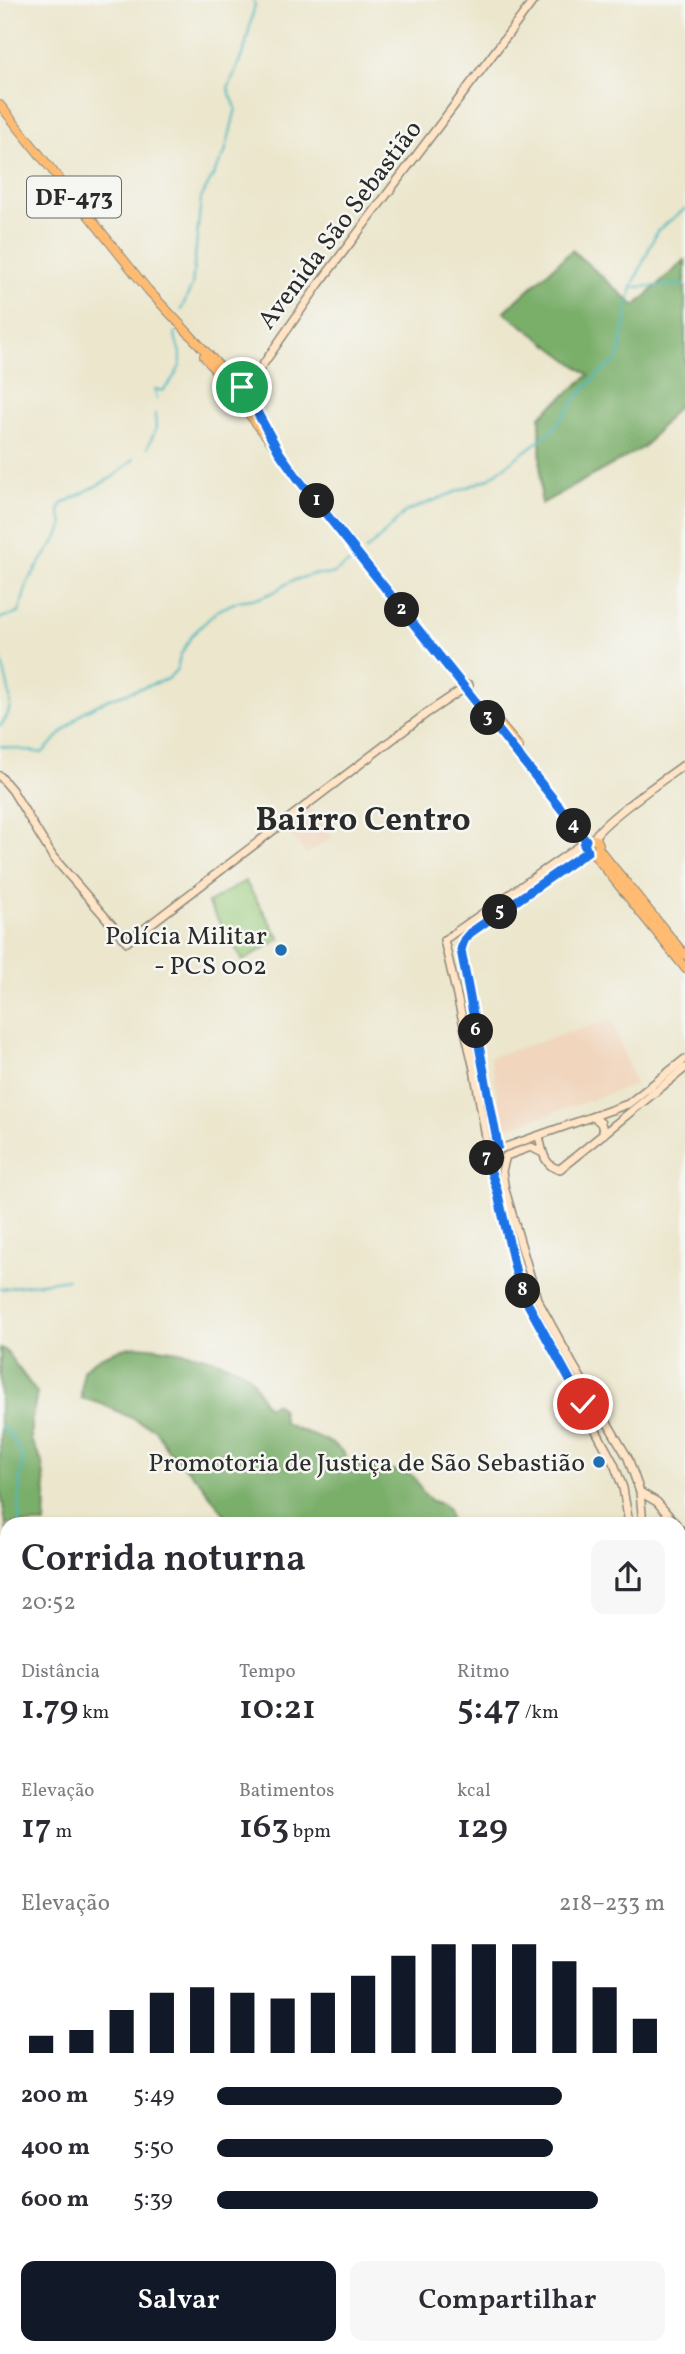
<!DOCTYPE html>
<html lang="pt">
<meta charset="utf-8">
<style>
body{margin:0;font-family:Vollkorn,serif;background:#f7f7f7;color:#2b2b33;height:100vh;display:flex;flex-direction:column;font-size:26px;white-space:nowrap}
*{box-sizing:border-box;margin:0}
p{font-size:23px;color:#7c7c81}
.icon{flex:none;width:38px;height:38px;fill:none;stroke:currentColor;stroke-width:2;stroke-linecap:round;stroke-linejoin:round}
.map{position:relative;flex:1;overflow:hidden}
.sheet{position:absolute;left:0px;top:1517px;width:686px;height:838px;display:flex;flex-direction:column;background:#fff;border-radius:21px 21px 0 0;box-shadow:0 4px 10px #0003}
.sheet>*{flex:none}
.pin{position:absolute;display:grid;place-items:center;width:60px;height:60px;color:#fff;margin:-30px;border:4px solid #fff;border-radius:50%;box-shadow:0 2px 7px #0007}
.km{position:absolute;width:35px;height:35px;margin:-18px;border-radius:50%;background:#222;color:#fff;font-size:19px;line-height:35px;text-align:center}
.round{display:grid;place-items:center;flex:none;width:74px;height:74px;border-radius:14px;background:#f7f7f7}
.headline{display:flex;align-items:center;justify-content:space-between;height:119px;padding:0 21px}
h1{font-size:38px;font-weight:600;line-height:52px}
.metrics{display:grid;grid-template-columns:repeat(3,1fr);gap:10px;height:119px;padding:7px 21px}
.metrics div{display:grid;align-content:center}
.metrics b{font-size:35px;font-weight:600}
.metrics small{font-size:19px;font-weight:400}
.metrics p{font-size:19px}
.chart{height:196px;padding:14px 21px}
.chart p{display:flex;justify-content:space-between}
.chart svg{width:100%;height:126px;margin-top:7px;stroke:#111827;stroke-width:6}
.primary-button{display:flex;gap:14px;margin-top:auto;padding:14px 21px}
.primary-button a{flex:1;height:80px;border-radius:14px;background:#111827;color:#fff;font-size:28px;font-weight:600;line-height:80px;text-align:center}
.primary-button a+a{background:#f7f7f7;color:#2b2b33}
ul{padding:0 21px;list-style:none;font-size:23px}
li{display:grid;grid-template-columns:112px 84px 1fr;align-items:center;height:52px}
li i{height:18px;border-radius:9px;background:#111827}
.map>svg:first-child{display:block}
.built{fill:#f1d5bd}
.green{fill:#98cb7b;stroke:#627b53;stroke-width:2}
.forest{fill:#7aaf6b;stroke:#526d4b;stroke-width:2}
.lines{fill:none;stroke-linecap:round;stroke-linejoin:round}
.stream{stroke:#46b6be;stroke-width:2}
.secondary-casing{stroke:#8b887c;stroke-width:10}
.primary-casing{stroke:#8b887c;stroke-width:10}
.secondary{stroke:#ffe4c6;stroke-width:7}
.primary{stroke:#ffbb71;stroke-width:8}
.route-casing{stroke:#fff;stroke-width:14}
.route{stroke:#1a73e8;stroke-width:9}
.poi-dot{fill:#1f6fb2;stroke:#f6f6f2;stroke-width:2.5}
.labels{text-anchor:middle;stroke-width:5;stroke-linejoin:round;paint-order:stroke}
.shield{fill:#f6f6f2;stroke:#686867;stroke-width:2}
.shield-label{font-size:24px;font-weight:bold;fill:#2b2b2b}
.street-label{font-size:26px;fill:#2b2b2b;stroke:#f6f6f2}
.poi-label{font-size:26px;fill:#2b2b2b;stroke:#f6f6f2;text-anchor:end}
.district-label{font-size:33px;font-weight:bold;fill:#2b2b2b;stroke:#f6f6f2}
</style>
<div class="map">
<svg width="685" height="2354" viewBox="0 0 685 2354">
<rect width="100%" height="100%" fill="#f6f6f2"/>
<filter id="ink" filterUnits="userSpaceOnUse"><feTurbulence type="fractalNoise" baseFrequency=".0143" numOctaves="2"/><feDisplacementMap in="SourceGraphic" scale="14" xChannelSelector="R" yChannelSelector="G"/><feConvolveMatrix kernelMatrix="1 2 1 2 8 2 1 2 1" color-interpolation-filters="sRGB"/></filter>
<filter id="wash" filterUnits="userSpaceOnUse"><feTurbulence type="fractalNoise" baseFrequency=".00686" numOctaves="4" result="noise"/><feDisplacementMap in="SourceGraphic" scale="28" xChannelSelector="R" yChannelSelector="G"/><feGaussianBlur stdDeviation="1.57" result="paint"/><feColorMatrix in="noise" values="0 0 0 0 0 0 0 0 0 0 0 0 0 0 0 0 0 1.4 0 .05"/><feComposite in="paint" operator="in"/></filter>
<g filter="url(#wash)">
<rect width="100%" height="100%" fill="#ebe6cc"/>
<!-- built -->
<path class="built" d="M311 807 332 837 306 855 286 828Z
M612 1020 635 1085 504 1129 490 1057Z
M685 2203V2254L679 2255V2205Z"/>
<!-- green -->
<path class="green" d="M245 881 280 939 243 961 208 903Z"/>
<!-- forest -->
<path class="forest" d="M572 250 635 306 685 260V398L644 447 541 504 540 416 589 375 504 312Z
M136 1346C168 1348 222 1356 248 1375 258 1383 258 1399 268 1407L274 1403 281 1408 284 1423C301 1432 338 1440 347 1458L346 1463C355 1466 363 1463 373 1465L378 1472 401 1470 414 1477 424 1494 432 1501 442 1504 448 1510 451 1524H232L199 1481 167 1449 155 1429 102 1404 81 1398 83 1370C96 1356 118 1349 136 1346Z
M0 1348 5 1350 37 1393 31 1423V1440L42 1462 46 1494 45 1524H7V1532L0 1486Z
M7 1555V1747L0 1738V1567Z
M607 2349 609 2354H126V2349Z"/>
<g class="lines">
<!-- stream -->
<path class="stream" d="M633 287 685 285
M181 310 192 286 201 198 225 153 236 108 228 89 245 48 255 4 253 0
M157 399 155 389 163 391C169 384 181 370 181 360 181 351 175 342 175 332
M148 447 156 428 155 414
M365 551 381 537 405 512 488 479 553 430 577 397 598 374 619 359 632 287 657 231 685 209
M0 620V618L19 613 28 581 59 535 63 524 59 510 62 504 113 477 134 459
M0 652C3 677 21 705 0 726
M0 746 42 753 83 712 109 699 168 679 177 669 180 656 192 635 217 611 238 601 259 598 274 592 291 581 314 574 327 575 334 573 354 560
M0 1289 68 1279
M0 1428 7 1430 23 1458 20 1480 19 1524
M0 1587 7 1575
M0 1701 7 1709
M368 2348 378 2354"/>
</g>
</g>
<g filter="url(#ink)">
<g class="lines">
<!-- secondary casing -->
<g class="secondary-casing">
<path id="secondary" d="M246 389 319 284 534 0
M0 776 12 790 53 857 127 942 427 713 469 685
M594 838C602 821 666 778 685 764
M594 1117 601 1123 604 1134
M539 1136C542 1149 544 1168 560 1169L685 1068
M498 1146 461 950 464 940 481 925 588 851
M503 1148 498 1146 491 1147C485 1152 485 1157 490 1163L516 1273 553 1351 614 1464 623 1488 629 1524
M503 1148 628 1104 685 1059
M488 1149 474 1069 444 940 585 842
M543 1153 531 1147 506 1156 502 1171 505 1190 537 1299 572 1363 628 1458 640 1492 643 1524
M640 1492 657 1502 676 1524
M679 1528 685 1535
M679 1542 685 1547
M679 1774 685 1809
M679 1817 685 1853"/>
</g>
<!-- primary casing -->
<g class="primary-casing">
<path id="primary" d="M0 105 148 290 238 386
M204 356 231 391
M238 386C246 389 252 394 252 403L248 408H240L231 398V391Z
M252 403 267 430
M244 408 586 840
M498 722 519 747
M598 848 685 955
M592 852 597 850 599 844 597 840 591 838 585 842 586 850 592 852 685 968"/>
</g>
<!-- secondary -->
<use href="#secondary" class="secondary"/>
<!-- primary -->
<use href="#primary" class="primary"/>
</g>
</g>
<g class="lines" filter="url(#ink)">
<!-- route casing -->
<g class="route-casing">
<path id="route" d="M242 387 250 394 252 403 279 452 299 480 586 840 584 845 588 851 470 933 464 940 461 950 498 1146 488 1149 486 1157 497 1190 516 1273 528 1304 583 1404"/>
</g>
<!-- route -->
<use href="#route" class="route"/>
</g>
<!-- markers -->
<g class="poi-dot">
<circle cx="281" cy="950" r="7"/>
<circle cx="599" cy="1462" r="7"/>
</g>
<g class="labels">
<!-- shield labels -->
<rect class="shield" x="27" y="176.5" width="94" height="41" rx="5"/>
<g class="shield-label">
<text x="74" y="205">DF-473</text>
</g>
<!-- street labels -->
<g class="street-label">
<text transform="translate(339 224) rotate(-53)" y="9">Avenida São Sebastião</text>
</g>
<!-- poi labels -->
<g class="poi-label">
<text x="267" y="944">Polícia Militar<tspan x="267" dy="30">- PCS 002</tspan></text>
<text x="585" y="1471">Promotoria de Justiça de São Sebastião</text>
</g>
<!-- district labels -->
<g class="district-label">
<text x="363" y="830">Bairro Centro</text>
</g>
</g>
</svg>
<div class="pin" style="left:242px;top:387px;background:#1e9e55"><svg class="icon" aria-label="arrive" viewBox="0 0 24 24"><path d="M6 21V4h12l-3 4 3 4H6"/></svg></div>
<div class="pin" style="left:583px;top:1404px;background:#d93025"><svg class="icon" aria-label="check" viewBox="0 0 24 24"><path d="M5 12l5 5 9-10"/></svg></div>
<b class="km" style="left:317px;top:501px">1</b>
<b class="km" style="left:402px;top:610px">2</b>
<b class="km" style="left:488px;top:718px">3</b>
<b class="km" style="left:574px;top:826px">4</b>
<b class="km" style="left:500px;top:912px">5</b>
<b class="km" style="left:476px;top:1031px">6</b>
<b class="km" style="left:487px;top:1158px">7</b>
<b class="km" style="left:523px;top:1291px">8</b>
<section class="sheet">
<div class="headline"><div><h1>Corrida noturna</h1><p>20:52</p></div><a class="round"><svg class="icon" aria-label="share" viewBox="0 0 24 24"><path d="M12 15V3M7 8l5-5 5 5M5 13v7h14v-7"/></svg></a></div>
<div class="metrics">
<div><p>Distância</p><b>1.79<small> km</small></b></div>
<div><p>Tempo</p><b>10:21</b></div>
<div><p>Ritmo</p><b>5:47<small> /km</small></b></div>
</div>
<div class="metrics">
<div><p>Elevação</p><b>17<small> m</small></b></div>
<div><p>Batimentos</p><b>163<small> bpm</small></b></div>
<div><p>kcal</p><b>129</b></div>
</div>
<div class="chart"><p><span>Elevação</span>218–233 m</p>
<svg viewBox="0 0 160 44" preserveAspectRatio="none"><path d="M5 44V38M15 44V36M25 44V29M35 44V23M45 44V21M55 44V23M65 44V25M75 44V23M85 44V17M95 44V10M105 44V6M115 44V6M125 44V6M135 44V12M145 44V21M155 44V32"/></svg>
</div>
<ul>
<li><b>200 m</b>5:49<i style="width:77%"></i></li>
<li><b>400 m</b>5:50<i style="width:75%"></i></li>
<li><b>600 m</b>5:39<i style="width:85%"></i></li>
</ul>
<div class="primary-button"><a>Salvar</a><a>Compartilhar</a></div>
</section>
</div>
